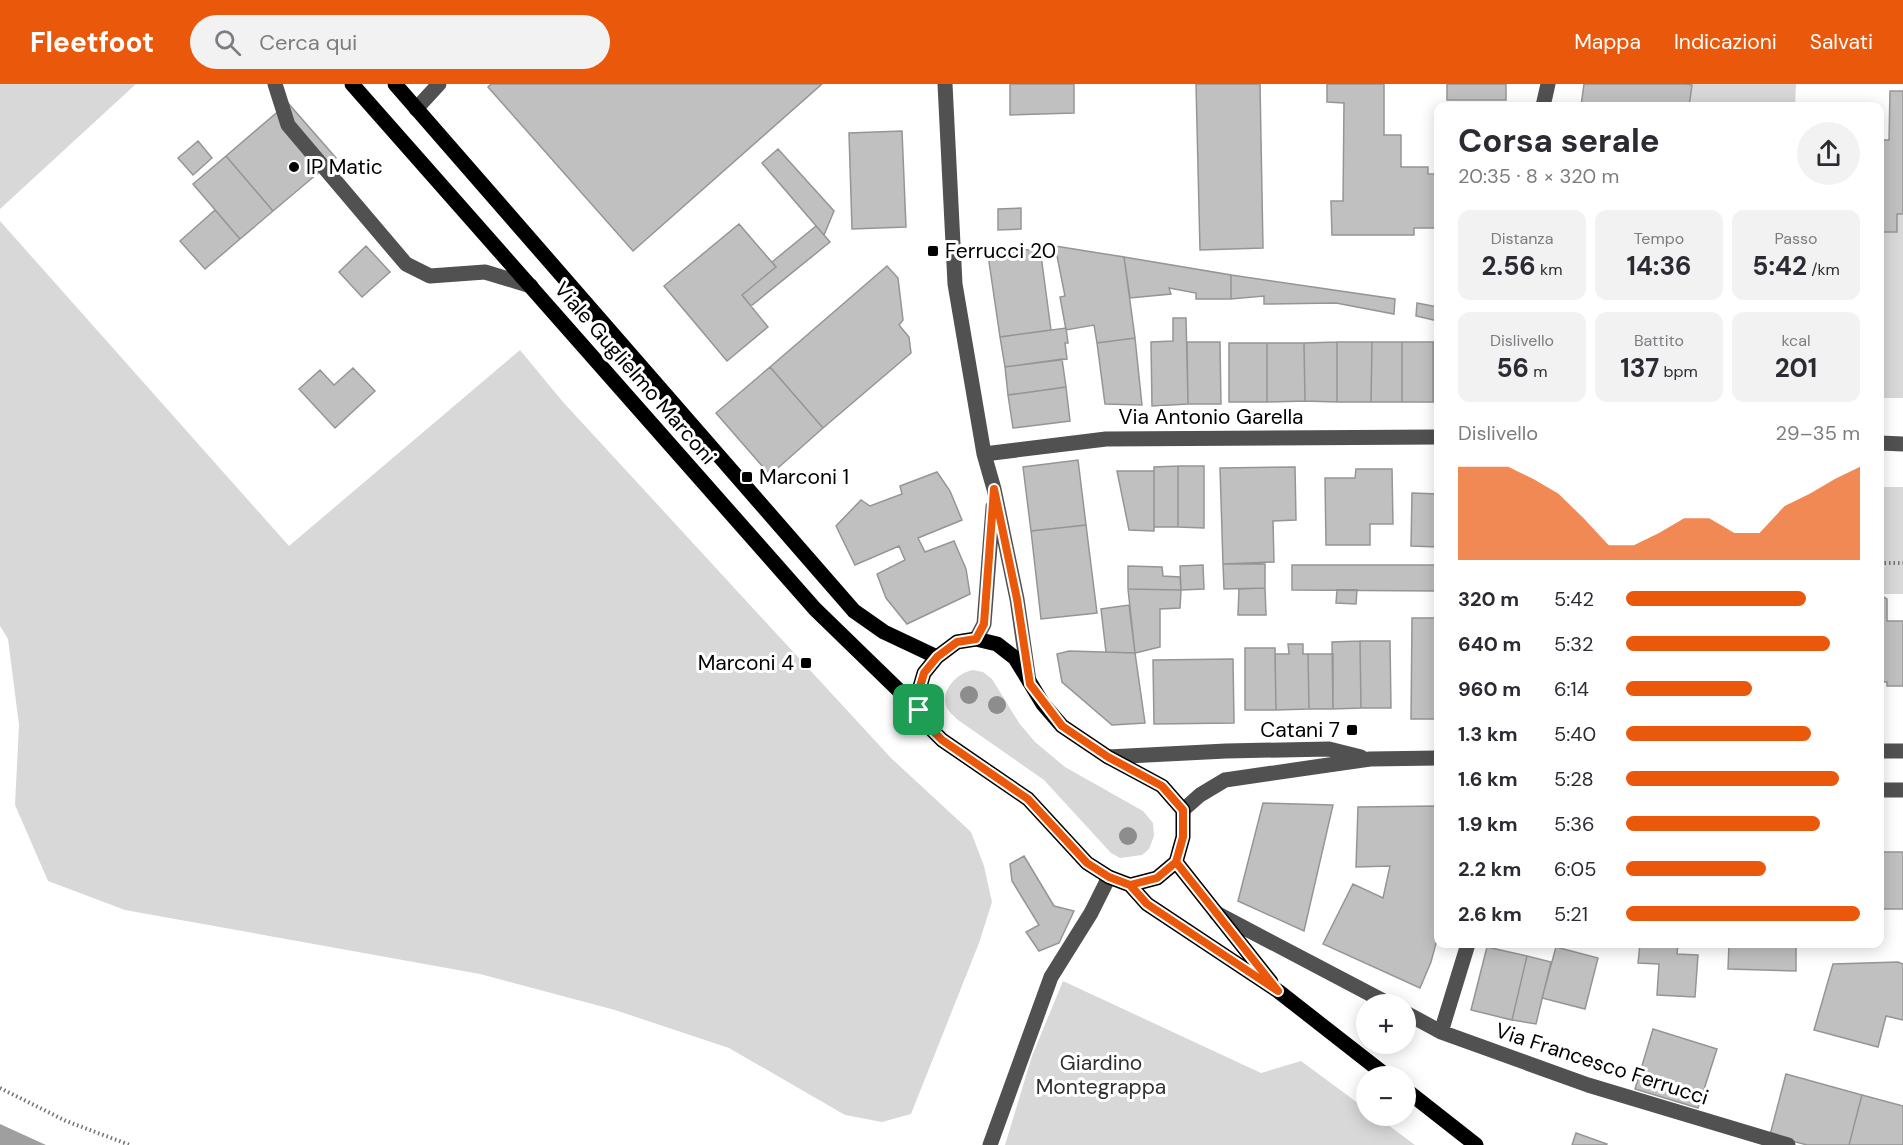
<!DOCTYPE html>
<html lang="it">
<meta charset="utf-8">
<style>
body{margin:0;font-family:"DM Sans",sans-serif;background:#f2f2f3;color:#2b2b33;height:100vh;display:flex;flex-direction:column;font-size:22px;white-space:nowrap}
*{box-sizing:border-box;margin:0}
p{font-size:20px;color:#7c7c81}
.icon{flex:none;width:33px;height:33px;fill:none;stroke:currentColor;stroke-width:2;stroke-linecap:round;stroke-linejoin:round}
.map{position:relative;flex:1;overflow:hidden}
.details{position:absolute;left:1434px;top:18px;width:450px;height:846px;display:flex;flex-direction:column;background:#fff;border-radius:12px;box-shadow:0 3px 15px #0003}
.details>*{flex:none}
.fabs{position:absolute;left:1356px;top:910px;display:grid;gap:12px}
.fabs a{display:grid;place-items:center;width:60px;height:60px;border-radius:50%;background:#fff;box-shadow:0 3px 15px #0003;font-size:30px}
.pin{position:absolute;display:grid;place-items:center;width:51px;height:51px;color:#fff;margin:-26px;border-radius:12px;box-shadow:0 3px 9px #0006}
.round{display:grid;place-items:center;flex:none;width:63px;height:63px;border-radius:32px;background:#f2f2f3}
.overview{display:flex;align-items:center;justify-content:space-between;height:102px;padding:0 24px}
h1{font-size:33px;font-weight:700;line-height:45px}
.metrics{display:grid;grid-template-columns:repeat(3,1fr);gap:9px;height:102px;padding:6px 24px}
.metrics div{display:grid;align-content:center;border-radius:12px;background:#f2f2f3;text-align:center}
.metrics b{font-size:26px;font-weight:700}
.metrics small{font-size:16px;font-weight:400}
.metrics p{font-size:16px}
.chart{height:168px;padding:12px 24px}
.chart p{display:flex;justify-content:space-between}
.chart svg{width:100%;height:108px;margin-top:6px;fill:#ea580c;opacity:.7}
ul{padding:0 24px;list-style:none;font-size:20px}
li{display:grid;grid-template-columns:96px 72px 1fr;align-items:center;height:45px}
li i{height:15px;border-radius:8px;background:#ea580c}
header{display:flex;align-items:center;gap:36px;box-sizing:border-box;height:84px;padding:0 30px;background:#ea580c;color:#fff}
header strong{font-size:28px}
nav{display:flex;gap:33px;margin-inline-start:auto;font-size:21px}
.search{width:420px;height:54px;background:#f2f2f3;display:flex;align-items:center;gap:15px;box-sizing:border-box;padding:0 21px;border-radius:33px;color:#7c7c81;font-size:22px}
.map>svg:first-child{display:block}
.green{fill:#d8d8d8}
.water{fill:#9f9f9f}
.building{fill:#c0c0c0;stroke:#959595;stroke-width:1.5}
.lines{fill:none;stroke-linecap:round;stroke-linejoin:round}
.path{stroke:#737373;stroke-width:4;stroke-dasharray:1.5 3;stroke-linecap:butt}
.minor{stroke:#515151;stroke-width:15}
.major{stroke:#000;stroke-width:15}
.tree{fill:#8d8d8d}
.route-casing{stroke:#fff;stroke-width:12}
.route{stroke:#ea580c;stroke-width:8}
.poi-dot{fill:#000;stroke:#fff;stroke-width:2}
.labels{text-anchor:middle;stroke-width:6;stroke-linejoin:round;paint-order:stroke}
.poi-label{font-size:21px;fill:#000;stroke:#fff;text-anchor:start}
.street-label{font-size:21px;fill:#000;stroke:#fff}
.park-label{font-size:21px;fill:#2f2f2f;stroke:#fff}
</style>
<header>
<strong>Fleetfoot</strong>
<div class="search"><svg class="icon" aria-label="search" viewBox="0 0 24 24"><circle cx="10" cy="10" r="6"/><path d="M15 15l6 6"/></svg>Cerca qui</div>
<nav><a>Mappa</a><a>Indicazioni</a><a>Salvati</a></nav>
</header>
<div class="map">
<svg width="1903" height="1061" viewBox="0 0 1903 1061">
<rect width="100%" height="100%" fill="#fff"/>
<!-- green -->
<path class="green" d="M0 0H136L0 125Z
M1686 0H1796L1795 22H1689L1692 1Z
M1897 130H1903V314H1880L1881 148H1897Z
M0 137 289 462 520 266 563 318 891 674 971 748 984 782 992 818 979 859 911 1030 882 1038 845 1031 729 964 615 926 480 890 125 826 48 797 15 721 19 641 8 555 0 542Z
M1880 403H1903V510H1880Z
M973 586 983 588 992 595 1019 639 1035 658 1065 683 1143 727 1153 739 1154 752 1149 765 1142 771 1120 774 1111 769 1044 696 958 636C954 632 947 627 946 621 941 605 959 588 973 586Z
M1063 897 1261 989 1301 977 1366 1025V1032H1376L1415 1061H1005L1032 972Z"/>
<!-- water -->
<path class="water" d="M0 1040 46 1061H0Z"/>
<!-- building -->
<path class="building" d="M491 0H822L633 167 488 3Z
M1010 0H1074V29L1010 31Z
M1196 0H1260L1263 164 1200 166Z
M1327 0H1384V51H1401V83H1428V90H1438V144H1414V151H1332L1331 117H1343L1344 19 1327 18Z
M1447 0H1506V16H1447Z
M1584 0H1686L1692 1 1689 22H1581Z
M1890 7H1903V130H1897V148H1881L1880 170V56H1889Z
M288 19 336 74 273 127 226 72Z
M902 47 906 143 852 145 849 49Z
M198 57 212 74 193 91 178 74Z
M778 65 834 127 824 151 762 79Z
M226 72 273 127 240 155 193 100Z
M1021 124V145L998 146V125Z
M215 126 240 155 205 185 180 157Z
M739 140 776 183 742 211 768 243 727 277 664 202Z
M816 142 830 158 751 222 742 211 776 183 772 178Z
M366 162 390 188 362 213 339 188Z
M1055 162 1124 173 1135 254 1097 259 1094 241 1066 246 1060 213 1065 212Z
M1040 164 1051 246 1000 253 988 171Z
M1124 173 1231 191V215H1196V209L1169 204 1171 210 1130 214Z
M887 182 898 194 903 236 899 241 909 253 911 269 823 344 770 283Z
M1231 191 1395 215 1394 230 1336 219 1264 220V212L1231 215Z
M1417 219 1438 223V237L1416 232Z
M1173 234H1186L1188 320 1152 322 1151 258 1173 257Z
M1066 244 1068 259H1065L1067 275 1005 283 1000 253Z
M1135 254 1142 321 1105 320 1097 259Z
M1187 258H1220L1221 320H1188Z
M1337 258V318L1305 317 1304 259Z
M1337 258H1372L1371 318H1337Z
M1372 258H1402V318H1371Z
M1402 258H1433V318H1402Z
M1433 258H1438V318H1433Z
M1229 259H1267V318H1229Z
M1267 259H1304L1305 317 1267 318Z
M1062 275 1066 303 1008 311 1005 283Z
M770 283 823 344 770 391 716 329Z
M353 284 375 307 335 344 299 305 320 286 334 301Z
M1066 303 1070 337 1013 344 1008 311Z
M1078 376 1086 441 1031 447 1023 383Z
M1178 382H1204V444L1178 443Z
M1178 382V443H1154V383Z
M1295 383 1296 436 1273 437 1274 478 1223 480 1220 384Z
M1356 385H1392L1393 440H1370V461H1326L1325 394H1355Z
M1117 387H1154V447L1129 446Z
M937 388 950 407 962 436 918 454 925 468 954 457 966 485 970 510 907 540 886 514 877 490 905 476 899 462 855 481 836 442 861 416 870 422 902 410 900 402Z
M1412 409 1438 410V463L1411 462Z
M1086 441 1097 529 1041 535 1031 447Z
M1223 480H1265V504L1224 505Z
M1203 481 1204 505 1181 506 1180 482Z
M1292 481H1438V507L1292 506Z
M1128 482 1162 483 1163 492 1180 493 1181 506 1128 505Z
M1265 504 1266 531H1238L1239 505Z
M1128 505 1181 506 1180 524 1160 525V563L1135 569Z
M1337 506H1357L1356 520 1336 519Z
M1880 511 1887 515V537H1903V602H1887V598H1880Z
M1129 521 1135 569 1106 568 1101 525Z
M1412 534H1438V635H1411Z
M1360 557 1361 624 1333 625 1332 558Z
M1360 557H1390L1391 624H1361Z
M1288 560H1303V570H1308L1309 625 1276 626 1275 570H1289Z
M1245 564H1275L1276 626H1245Z
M1069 567 1135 569 1145 639 1112 641 1062 598 1057 570Z
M1308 570H1333V625H1309Z
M1233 575 1234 639 1154 640 1153 576Z
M1263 719 1333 721 1304 847 1238 817Z
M1438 722V852L1431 878 1420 904 1323 860 1353 800 1383 814 1390 782 1356 783 1358 723Z
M1880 768H1903V825H1880Z
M1024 772 1054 822 1074 827 1059 859 1039 867 1026 848 1039 841 1012 797 1010 780Z
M1640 860H1678L1677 870 1698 871 1695 913 1657 911 1659 880 1638 879Z
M1729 860H1796V887L1728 885Z
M1487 863 1527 872 1512 936 1471 926Z
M1556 863 1598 874 1585 925 1542 914Z
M1527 872 1551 878 1536 940 1512 936Z
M1898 878 1903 880V936L1886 932 1878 963 1814 946 1833 880Z
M1653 945 1717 965 1698 1024 1635 1005Z
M1786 990 1862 1011 1849 1061H1807L1770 1051Z
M1862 1011 1903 1022V1061H1849Z
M1576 1049 1607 1060 1606 1061H1572Z"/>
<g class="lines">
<!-- path -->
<path class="path" d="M1880 479H1903
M0 1004 66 1037 130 1061"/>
<!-- minor -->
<path class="minor" d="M275 0 288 41 406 180 430 192 485 188 531 202
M945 0 955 200 984 370 994 405 1017 515 1029 597
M1543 22 1548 0
M416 25 439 0
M1880 359 1903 360
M984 370 1106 355 1438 353
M976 555 984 540 993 423
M1880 667H1903
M1108 673 1226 667 1329 665 1361 673
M1880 706H1903
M1183 726 1200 711 1225 696 1370 675 1438 674
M1216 829 1391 921
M1406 929 1441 948 1588 1001 1788 1061
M1441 948 1468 860
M990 1061 1051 893 1091 829 1109 793"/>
<!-- major -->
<path class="major" d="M352 0 815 525 919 626
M395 0 854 527 884 548 937 573
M976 555 997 560 1015 574 1043 620 1062 642 1108 673 1162 702 1183 726V753L1176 778 1157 794 1130 801 1109 793 1087 779 1028 715 942 656 928 642 919 626V606L924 589 937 573 957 558Z
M1176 778 1271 898
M1130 801 1147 820 1278 907 1388 993
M1406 1006 1476 1061"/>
</g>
<!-- trees -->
<g class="tree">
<circle cx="969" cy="611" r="9"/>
<circle cx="997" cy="621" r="9"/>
<circle cx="1128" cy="752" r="9"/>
</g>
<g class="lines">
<!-- route casing -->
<g class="route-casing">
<path id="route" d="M919 626 928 642 942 656 1028 715 1087 779 1109 793 1130 801 1157 794 1176 778 1278 907 1147 820 1130 801 1157 794 1176 778 1183 753V726L1162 702 1108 673 1062 642 1030 600 1017 515 994 405 984 540 976 555 957 558 937 573 924 589 919 606V626"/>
</g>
<!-- route -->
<use href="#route" class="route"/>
</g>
<!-- markers -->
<g class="poi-dot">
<circle cx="294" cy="83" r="6"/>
<rect x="927" y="161" width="12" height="12" rx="3"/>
<rect x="741" y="387" width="12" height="12" rx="3"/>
<rect x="800" y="573" width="12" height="12" rx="3"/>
<rect x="1346" y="640" width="12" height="12" rx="3"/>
</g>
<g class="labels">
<!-- poi labels -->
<g class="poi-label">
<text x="306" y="90">IP Matic</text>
<text x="945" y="174">Ferrucci 20</text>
<text x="759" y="400">Marconi 1</text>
<text x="794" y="586" text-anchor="end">Marconi 4</text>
<text x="1340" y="653" text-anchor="end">Catani 7</text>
</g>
<!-- street labels -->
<g class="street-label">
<text transform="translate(635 289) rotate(49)" y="7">Viale Guglielmo Marconi</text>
<text x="1211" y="340">Via Antonio Garella</text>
<text transform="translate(1602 980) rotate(18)" y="7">Via Francesco Ferrucci</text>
</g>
<!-- park labels -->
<g class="park-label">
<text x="1101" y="986">Giardino<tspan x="1101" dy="24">Montegrappa</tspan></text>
</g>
</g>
</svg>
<div class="fabs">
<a>+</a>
<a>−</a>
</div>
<div class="pin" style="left:919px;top:626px;background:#1e9e55"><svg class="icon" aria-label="arrive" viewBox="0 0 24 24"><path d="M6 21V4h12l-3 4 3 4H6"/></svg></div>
<section class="details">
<div class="overview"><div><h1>Corsa serale</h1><p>20:35 · 8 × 320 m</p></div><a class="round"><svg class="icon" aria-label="share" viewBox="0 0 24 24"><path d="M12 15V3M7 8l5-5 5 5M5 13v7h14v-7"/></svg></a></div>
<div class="metrics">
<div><p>Distanza</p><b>2.56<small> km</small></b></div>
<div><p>Tempo</p><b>14:36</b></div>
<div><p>Passo</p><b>5:42<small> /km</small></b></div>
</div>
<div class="metrics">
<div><p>Dislivello</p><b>56<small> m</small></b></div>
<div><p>Battito</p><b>137<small> bpm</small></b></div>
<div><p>kcal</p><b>201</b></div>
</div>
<div class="chart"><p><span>Dislivello</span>29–35 m</p>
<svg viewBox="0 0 160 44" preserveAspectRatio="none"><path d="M0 44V6L10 6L20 6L30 11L40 17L50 27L60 38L70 38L80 33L90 27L100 27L110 33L120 33L130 22L140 17L150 11L160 6V44z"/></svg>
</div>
<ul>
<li><b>320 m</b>5:42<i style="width:77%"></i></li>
<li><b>640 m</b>5:32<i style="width:87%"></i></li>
<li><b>960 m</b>6:14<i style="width:54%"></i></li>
<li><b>1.3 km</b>5:40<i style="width:79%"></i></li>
<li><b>1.6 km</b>5:28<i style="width:91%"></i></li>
<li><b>1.9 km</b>5:36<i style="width:83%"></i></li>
<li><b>2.2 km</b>6:05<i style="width:60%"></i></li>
<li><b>2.6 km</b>5:21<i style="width:100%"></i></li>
</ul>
</section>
</div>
